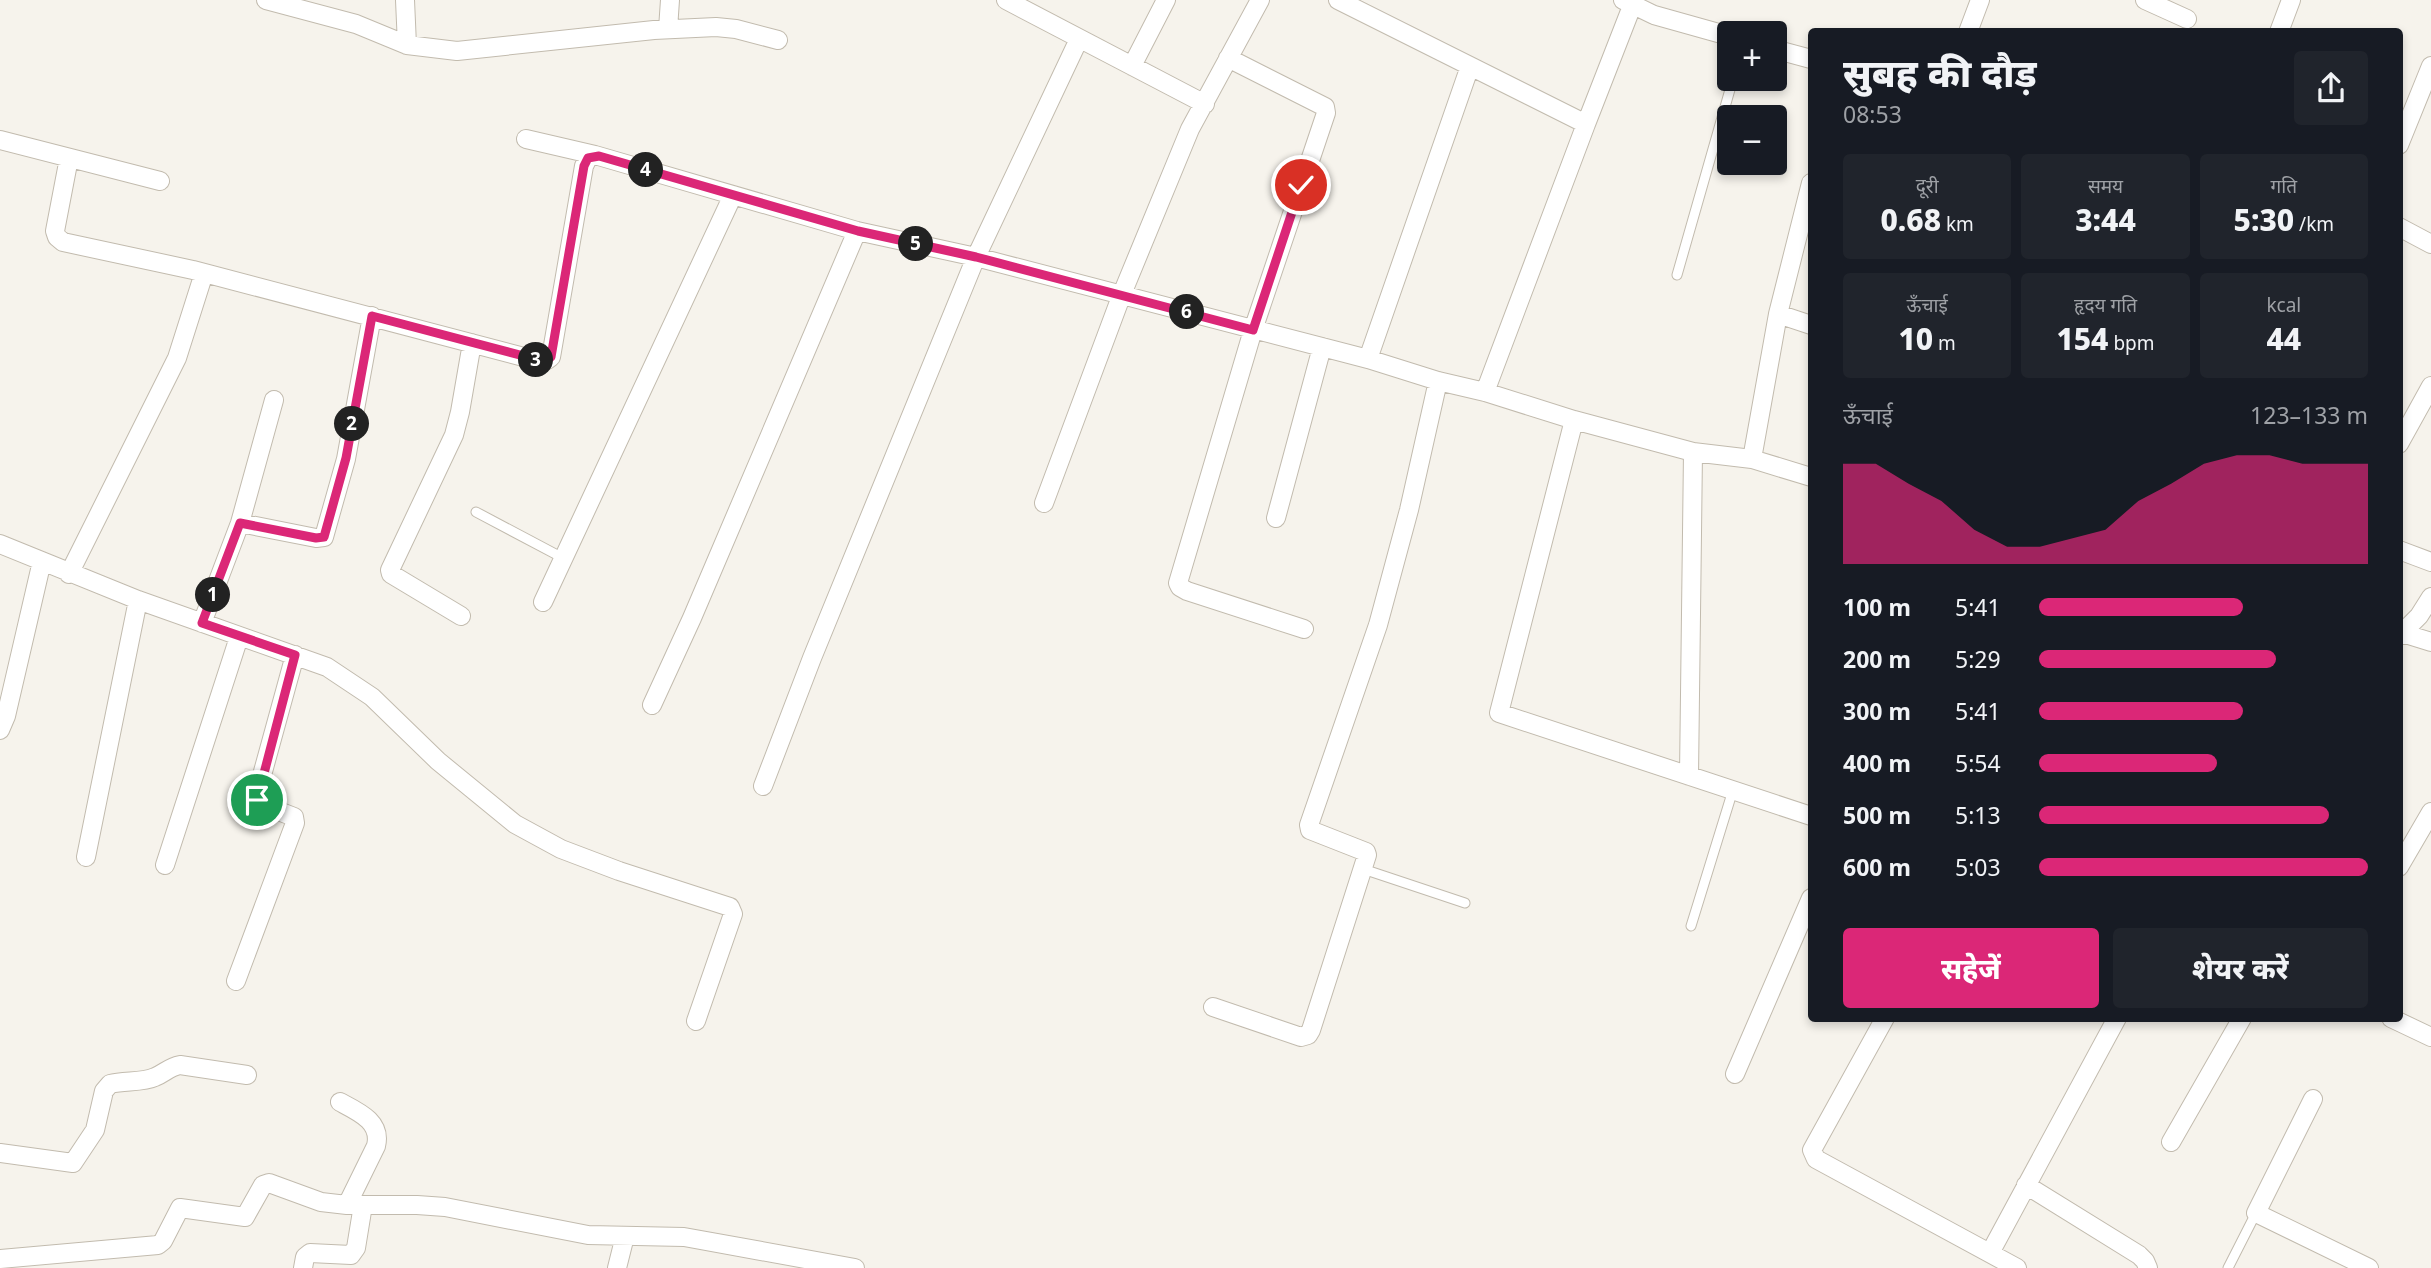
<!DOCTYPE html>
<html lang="hi">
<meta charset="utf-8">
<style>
body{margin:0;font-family:"Noto Sans","Noto Sans Devanagari",sans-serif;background:#20242c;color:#f1f3f6;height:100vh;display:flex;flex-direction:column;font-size:26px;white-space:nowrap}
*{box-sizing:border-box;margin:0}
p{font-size:23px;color:#9ea1a6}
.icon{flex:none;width:38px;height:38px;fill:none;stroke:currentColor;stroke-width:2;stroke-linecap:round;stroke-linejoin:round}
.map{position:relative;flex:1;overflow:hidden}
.drawer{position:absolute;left:1808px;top:28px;width:595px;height:994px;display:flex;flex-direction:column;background:#171b24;border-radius:7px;box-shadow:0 4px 10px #0003}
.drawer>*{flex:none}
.fabs{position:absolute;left:1717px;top:21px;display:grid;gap:14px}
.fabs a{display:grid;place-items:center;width:70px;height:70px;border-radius:7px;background:#171b24;box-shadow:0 4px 10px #0003;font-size:35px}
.pin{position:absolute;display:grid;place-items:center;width:60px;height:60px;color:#fff;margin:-30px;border:4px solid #fff;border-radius:50%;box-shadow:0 2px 7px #0007}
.km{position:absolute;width:35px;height:35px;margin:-18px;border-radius:50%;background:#222;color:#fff;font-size:19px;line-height:35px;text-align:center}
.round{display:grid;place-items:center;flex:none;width:74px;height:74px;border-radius:7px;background:#20242c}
.headline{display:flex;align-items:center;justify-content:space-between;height:119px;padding:0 35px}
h1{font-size:38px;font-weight:800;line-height:52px}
.stats{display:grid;grid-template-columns:repeat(3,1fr);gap:10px;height:119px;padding:7px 35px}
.stats div{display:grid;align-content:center;border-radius:7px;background:#20242c;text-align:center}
.stats b{font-size:30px;font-weight:800}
.stats small{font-size:19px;font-weight:400}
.stats p{font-size:19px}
.chart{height:196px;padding:14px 35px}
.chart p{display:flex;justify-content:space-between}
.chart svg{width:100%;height:126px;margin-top:7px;fill:#db2777;opacity:.7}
.primary-button{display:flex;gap:14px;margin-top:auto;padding:14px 35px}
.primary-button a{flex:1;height:80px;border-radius:7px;background:#db2777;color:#fff;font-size:28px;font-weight:800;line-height:80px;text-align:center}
.primary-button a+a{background:#20242c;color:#f1f3f6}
ul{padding:0 35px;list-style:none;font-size:23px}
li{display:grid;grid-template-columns:112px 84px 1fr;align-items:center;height:52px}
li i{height:18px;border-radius:9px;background:#db2777}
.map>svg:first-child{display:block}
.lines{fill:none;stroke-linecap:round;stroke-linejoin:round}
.service-casing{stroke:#c2bbae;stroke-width:11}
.minor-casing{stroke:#c2bbae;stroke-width:20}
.service{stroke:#fff;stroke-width:9}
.minor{stroke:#fff;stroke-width:18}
.route-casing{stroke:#fff;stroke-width:14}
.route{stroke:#db2777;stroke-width:9}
</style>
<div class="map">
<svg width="2431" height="1268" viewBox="0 0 2431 1268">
<rect width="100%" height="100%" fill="#f6f3ec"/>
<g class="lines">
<!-- service casing -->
<g class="service-casing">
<path id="service" d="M1677 275 1733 79
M476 512 563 558
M1363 869 1465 903
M1691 926 1733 790
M2228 1268 2256 1213"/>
</g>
<!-- minor casing -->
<g class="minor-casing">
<path id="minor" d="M266 0 356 24 407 45 457 51 654 30 716 27 736 29 778 40
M405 0 407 45
M1006 0 1205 104
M1338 0 1586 124 1485 392
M1623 0 1654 15 1729 36
M2145 0 2187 19
M668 29 670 0
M1968 32 1980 0
M2279 32 2291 0
M1774 49 1811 59
M1228 58 1325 107 1326 113 1253 330 1178 583 1180 587 1187 591 1304 629
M1132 66 1166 0
M1586 124 1632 6
M526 139 595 155
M0 140 160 181
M2399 145 2431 66
M69 158 55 231 57 237 63 242 193 270 539 361 547 360 551 357 584 166 588 158 595 155 857 231 976 257 1368 359 1438 381 1485 392 1574 420 1499 713 1811 816
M1811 183 1778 314 1752 459 1811 477
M2399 227 2431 244
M1778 314 1811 325
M1368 359 1470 66
M1574 420 1693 452 1752 459
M2399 444 2431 386
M1044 503 1122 294 1190 129 1260 0
M1276 518 1322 347
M240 523 316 538 324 537 346 459 372 316
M0 544 138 600 327 667 372 697 438 761 515 824 561 849 619 871 730 907 733 914 696 1021
M2399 550 2431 562
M69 574 177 358 204 273
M543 602 733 195
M461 616 391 574 390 570 454 435 460 412 472 343
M202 623 240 523 274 400
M2402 633 2431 642
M2399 636 2419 616 2431 597
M652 705 692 618 857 231
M0 730 6 716 42 561
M1689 776 1693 452
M763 786 812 658 976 257 1079 39
M86 857 138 600
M165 865 239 637
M2399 867 2431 812
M236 981 295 823 294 817 258 803 256 797 295 655
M1213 1007 1301 1037 1308 1035 1311 1030 1367 855 1366 852 1310 830 1309 825 1378 625 1409 510 1438 381
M1885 1018 1812 1150 1816 1159 2017 1268
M2391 1018 2431 1037
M1735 1074 1811 898
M2313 1099 2256 1213 2369 1268
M340 1102C359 1112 382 1122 376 1146L347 1205
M2171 1142 2242 1018
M0 1153 73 1163 95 1130 104 1091 110 1084C124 1080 142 1083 155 1077 165 1073 169 1067 180 1065L247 1075
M2026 1185 2139 1255 2145 1261 2148 1268
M1990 1253 2117 1018
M0 1259 158 1245 163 1241 180 1208 245 1217 263 1185 269 1183 321 1202 347 1205H417L445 1207 588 1235 684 1237 855 1268
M303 1268 305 1257 310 1253 351 1255 356 1248 363 1205
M617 1268 625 1236"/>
</g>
<!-- service -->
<use href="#service" class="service"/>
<!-- minor -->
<use href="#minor" class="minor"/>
</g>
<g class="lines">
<!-- route casing -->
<g class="route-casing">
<path id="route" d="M257 800 295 655 202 623 240 523 316 538 324 537 346 458 372 316 539 360H547L551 357 584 166 588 158 599 156 858 231 976 257 1253 330 1301 185"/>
</g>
<!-- route -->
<use href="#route" class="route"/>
</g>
</svg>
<div class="fabs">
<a>+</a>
<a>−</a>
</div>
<div class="pin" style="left:257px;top:800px;background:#1e9e55"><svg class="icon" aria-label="arrive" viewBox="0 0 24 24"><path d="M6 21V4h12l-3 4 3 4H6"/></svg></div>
<div class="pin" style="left:1301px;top:185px;background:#d93025"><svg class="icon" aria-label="check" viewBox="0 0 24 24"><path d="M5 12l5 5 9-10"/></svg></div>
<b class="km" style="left:213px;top:595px">1</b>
<b class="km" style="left:352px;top:424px">2</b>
<b class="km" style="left:536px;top:360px">3</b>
<b class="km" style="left:646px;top:170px">4</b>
<b class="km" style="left:916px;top:244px">5</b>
<b class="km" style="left:1187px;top:312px">6</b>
<section class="drawer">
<div class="headline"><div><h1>सुबह की दौड़</h1><p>08:53</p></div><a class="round"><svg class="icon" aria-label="share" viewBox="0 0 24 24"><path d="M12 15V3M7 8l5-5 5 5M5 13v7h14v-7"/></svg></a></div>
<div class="stats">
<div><p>दूरी</p><b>0.68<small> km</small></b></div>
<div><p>समय</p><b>3:44</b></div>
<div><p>गति</p><b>5:30<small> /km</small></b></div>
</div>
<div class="stats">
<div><p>ऊँचाई</p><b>10<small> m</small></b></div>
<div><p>हृदय गति</p><b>154<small> bpm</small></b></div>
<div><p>kcal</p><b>44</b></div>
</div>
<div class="chart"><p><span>ऊँचाई</span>123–133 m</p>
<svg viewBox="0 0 160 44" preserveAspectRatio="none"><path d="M0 44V9L10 9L20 16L30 22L40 32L50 38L60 38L70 35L80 32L90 22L100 16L110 9L120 6L130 6L140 9L150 9L160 9V44z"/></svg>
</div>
<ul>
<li><b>100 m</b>5:41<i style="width:62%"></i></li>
<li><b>200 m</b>5:29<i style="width:72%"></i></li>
<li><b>300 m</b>5:41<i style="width:62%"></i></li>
<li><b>400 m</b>5:54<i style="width:54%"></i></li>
<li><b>500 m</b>5:13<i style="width:88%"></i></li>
<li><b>600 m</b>5:03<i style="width:100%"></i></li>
</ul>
<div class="primary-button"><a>सहेजें</a><a>शेयर करें</a></div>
</section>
</div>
